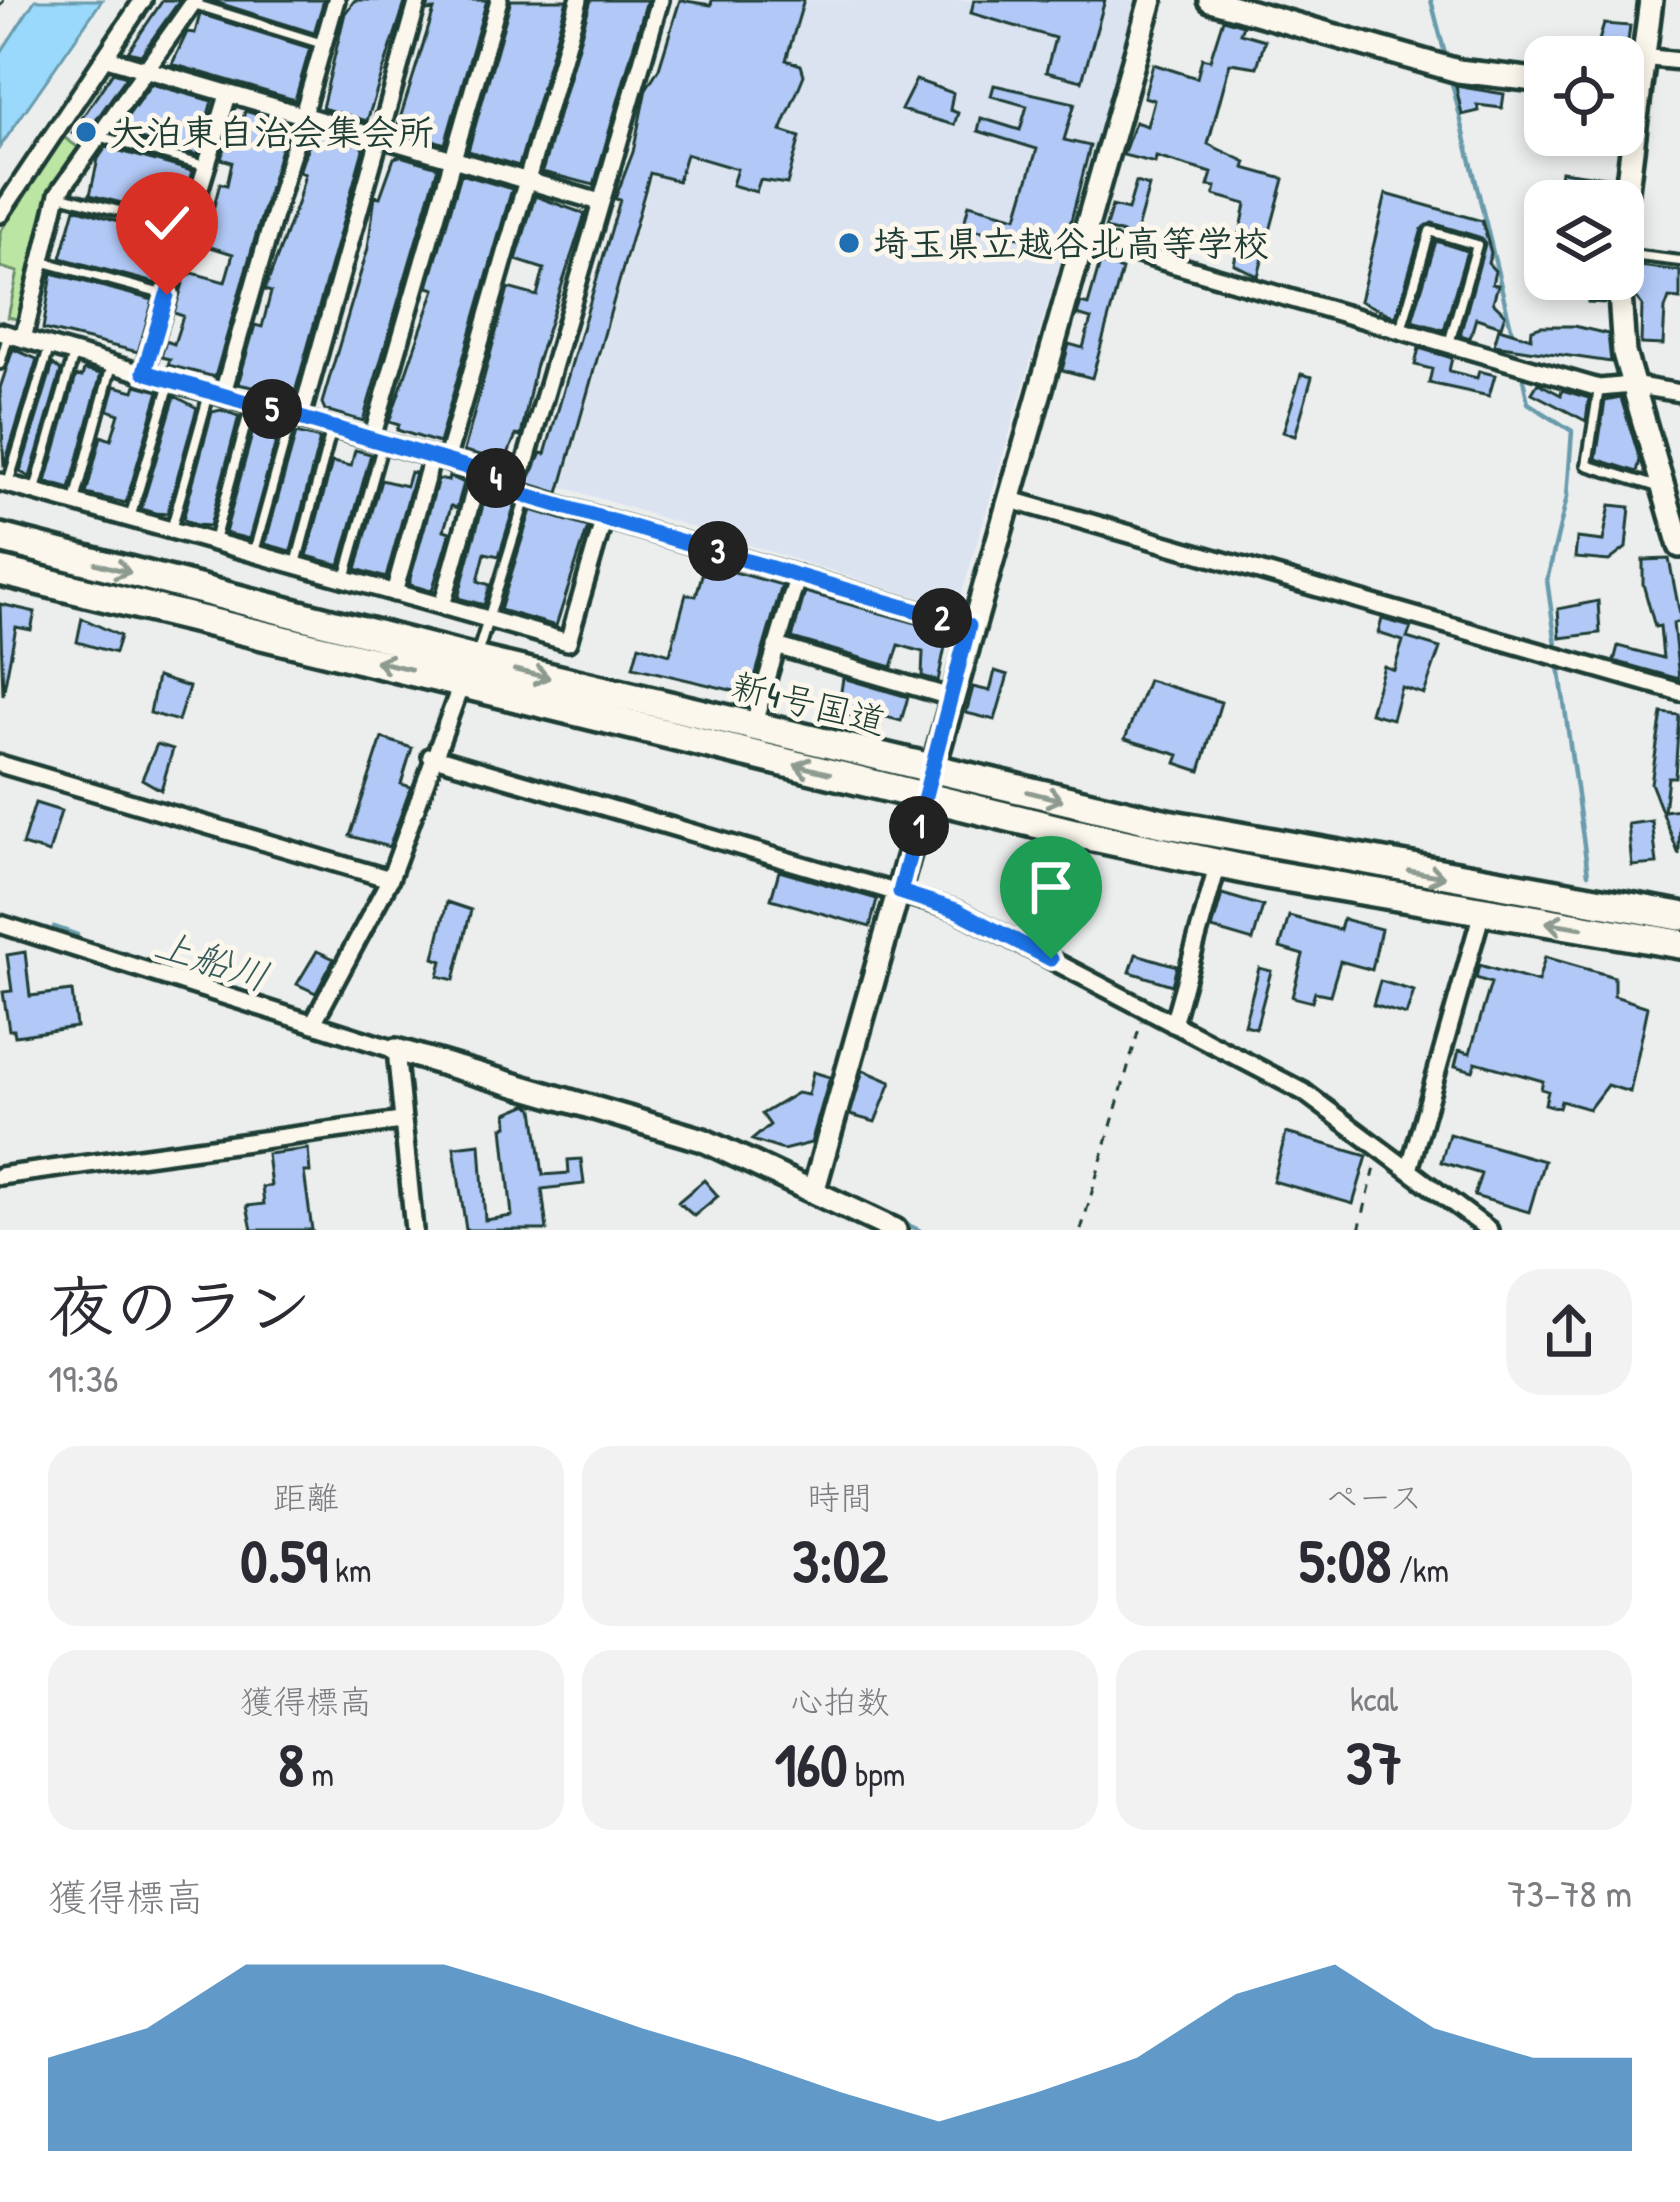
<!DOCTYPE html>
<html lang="ja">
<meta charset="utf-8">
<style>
body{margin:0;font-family:"Patrick Hand","Klee One",sans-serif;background:#f2f2f3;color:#2b2b33;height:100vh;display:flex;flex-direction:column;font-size:45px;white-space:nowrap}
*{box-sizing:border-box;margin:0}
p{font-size:39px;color:#7c7c81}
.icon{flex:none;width:66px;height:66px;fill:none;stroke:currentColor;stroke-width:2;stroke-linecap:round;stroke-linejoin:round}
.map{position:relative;height:1230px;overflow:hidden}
.side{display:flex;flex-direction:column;background:#fff;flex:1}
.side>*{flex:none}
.controls{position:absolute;left:1524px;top:36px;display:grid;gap:24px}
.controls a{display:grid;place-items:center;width:120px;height:120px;border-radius:24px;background:#fff;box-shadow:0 6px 18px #0003;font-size:60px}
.pin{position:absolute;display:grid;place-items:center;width:102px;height:102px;color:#fff;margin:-123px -51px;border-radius:50% 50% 50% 0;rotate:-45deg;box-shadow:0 0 12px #0007}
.pin .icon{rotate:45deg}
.km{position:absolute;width:60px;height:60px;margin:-30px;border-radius:50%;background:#222;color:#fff;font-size:33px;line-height:60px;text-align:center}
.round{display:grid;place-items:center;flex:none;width:126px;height:126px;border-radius:36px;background:#f2f2f3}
.headline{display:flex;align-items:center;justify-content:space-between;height:204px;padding:0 48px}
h1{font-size:66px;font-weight:700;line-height:90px}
.figures{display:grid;grid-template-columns:repeat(3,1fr);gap:18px;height:204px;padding:12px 48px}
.figures div{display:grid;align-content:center;border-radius:30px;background:#f2f2f3;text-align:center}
.figures b{font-size:60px;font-weight:700}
.figures small{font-size:33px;font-weight:400}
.figures p{font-size:33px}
.chart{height:336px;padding:24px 48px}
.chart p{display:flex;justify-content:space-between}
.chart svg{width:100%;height:216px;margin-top:12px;fill:#1f6fb2;opacity:.7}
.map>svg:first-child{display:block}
.built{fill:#dbe3f1}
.green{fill:#bbe5a2;stroke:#6d916b;stroke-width:3}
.water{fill:#9ad9fc;stroke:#699bac;stroke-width:3}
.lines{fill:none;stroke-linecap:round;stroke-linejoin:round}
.stream{stroke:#699bac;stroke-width:4.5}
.building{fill:#b2c9f7;stroke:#1f3d34;stroke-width:3}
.service-casing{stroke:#1f3d34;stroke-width:16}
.minor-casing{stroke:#1f3d34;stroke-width:24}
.tertiary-casing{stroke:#1f3d34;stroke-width:30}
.trunk-casing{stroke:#1f3d34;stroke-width:36}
.path{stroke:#1f3d34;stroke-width:3;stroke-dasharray:9 9;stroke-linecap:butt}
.service{stroke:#fbf7ec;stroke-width:8}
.minor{stroke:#fbf7ec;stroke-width:15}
.tertiary{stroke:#fbf7ec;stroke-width:21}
.trunk{stroke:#fbf7ec;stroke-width:27}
.oneway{stroke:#8d9a90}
.route-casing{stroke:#fff;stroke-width:24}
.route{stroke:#1a73e8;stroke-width:15}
.poi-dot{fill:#1f6fb2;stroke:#fbf7ec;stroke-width:4.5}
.labels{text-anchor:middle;stroke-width:10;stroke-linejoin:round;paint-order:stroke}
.poi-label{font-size:36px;font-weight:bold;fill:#1f3d34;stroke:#fbf7ec;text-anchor:start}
.street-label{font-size:36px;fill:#1f3d34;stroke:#fbf7ec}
.water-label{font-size:39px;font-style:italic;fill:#385c5c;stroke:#fbf7ec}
</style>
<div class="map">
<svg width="1680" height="1230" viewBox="0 0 1680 1230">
<rect width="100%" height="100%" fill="#eceeee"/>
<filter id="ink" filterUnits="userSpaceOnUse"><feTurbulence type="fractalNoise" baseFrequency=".00833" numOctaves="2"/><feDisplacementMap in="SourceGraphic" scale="24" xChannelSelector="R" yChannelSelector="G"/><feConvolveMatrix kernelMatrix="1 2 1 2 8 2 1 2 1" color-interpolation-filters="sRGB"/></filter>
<g filter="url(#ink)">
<!-- built -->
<path class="built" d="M702 0H1138L957 610 563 487Z"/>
<!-- green -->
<path class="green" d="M62 136 86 153 55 194 21 320 8 317 18 272 0 267V232Z"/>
<!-- water -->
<path class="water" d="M35 0H102L0 147V54Z"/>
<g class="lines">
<!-- stream -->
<path class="stream" d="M1431 0 1447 62
M1451 79 1513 336
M1521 370 1528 403 1572 431 1567 497 1547 580 1588 874
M54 927 77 935
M438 1049 558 1086
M572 1090 613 1103
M897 1220 919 1230"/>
</g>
<!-- building -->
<path class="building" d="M163 0H180L141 55 128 52Z
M209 0H324L314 33Z
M355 0H406L367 121 322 108 345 13Z
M430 0H487L445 144 397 128 434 10 427 11Z
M511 0H567L519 166 468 151Z
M591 0H647L594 185 542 172Z
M680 0 711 5 712 0H804L786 60 801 65 804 75 781 131 800 137 787 184 760 180 756 192 732 185 737 169 686 154 678 181 650 173 559 493 527 483 541 453 545 454 620 200 615 199 633 152 646 89 659 68Z
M974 0H1105L1082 81 1046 72 1055 38 971 13Z
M200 14 310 48 295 100 172 64 187 32 195 33Z
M1223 19 1243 25 1240 33 1265 40 1257 67 1230 63 1208 144 1246 162 1244 168 1284 179 1258 276 1234 264 1246 204 1214 195 1216 187 1208 186 1212 173 1156 157 1155 163 1123 155 1135 122 1147 126 1154 100 1144 97 1153 64 1197 78 1202 58 1210 60Z
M1604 24 1630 26 1626 57H1594Z
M113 72 127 76 82 140 72 133Z
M916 80 953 93 950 110 958 113 954 125 901 110Z
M151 84 212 101 197 155 116 132Z
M994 85 1075 103 1064 140 1090 146 1065 244 963 228 969 204 1017 217 1037 149 978 131 981 118 1020 130 1027 106 991 96Z
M1456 86 1504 94 1502 108 1477 105 1479 111 1462 115Z
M245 111 286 123 287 128 215 377 168 365 170 359 161 357 166 341 174 344 183 316 174 313 185 277 193 273 225 282 233 254 204 245 220 183 227 185 232 162 221 159 226 143H237Z
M313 131 361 145 363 150 294 396 238 384 255 325 262 327 271 292 265 290 298 201 305 174 299 172Z
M106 147 192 171 180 213 158 207 157 212 90 195 98 159Z
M400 156 438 167 363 421 325 410 322 403 368 248 375 196 380 197 394 158Z
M1561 171 1613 178 1610 201 1558 196Z
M461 174 512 189 439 443 397 430 399 425 389 422 435 289 428 287Z
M1136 182 1149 186 1135 237 1105 229 1112 206 1128 210Z
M1386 194 1482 221 1491 253 1488 263 1495 271 1492 284 1498 285 1493 302 1505 314 1501 326 1476 318 1470 338 1460 335 1485 244 1479 237 1432 223 1422 229 1396 317 1360 301Z
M535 196 585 214 535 368 521 436 516 435 505 461 464 451 508 288 537 296 544 269 516 260Z
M75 208 172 237 158 284 61 258Z
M1436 241 1467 251 1444 330 1412 321Z
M1100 263 1122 270 1092 378 1062 370 1069 344 1083 348 1091 319 1077 315 1081 303 1088 305Z
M1631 265 1680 271V299L1669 298 1665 309 1663 345 1641 344 1642 305 1635 296Z
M52 273 153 300 138 352 43 329Z
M1549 279H1604V303L1588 302 1589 291 1549 289Z
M1541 326H1574L1608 334 1611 362 1494 345 1499 328 1531 338 1532 329Z
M1419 348 1452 358 1449 371 1477 378 1479 371 1495 375 1489 396 1429 383 1432 369 1415 365Z
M13 349 37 359 4 467 0 388Z
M53 364 61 371 30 477 20 472Z
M84 370 101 374 70 489 46 482 76 376 82 377Z
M1301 374 1312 377 1295 436 1283 432Z
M1538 383 1561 395 1562 390 1589 398 1586 421 1532 393Z
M136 385 159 391 126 503 86 494 101 436 111 440 119 414 108 410 115 386 134 391Z
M175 396 197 408 167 514 155 513 141 509Z
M1621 398 1640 460 1637 472 1596 459 1605 401Z
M221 410 239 416 210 526 196 525 183 519 212 412Z
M256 420 280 427 249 539 225 533Z
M296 433 320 439 291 551 265 544Z
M355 450 371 454 340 565 307 556 332 462 351 466Z
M410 472 415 473 386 578 356 569 381 480 406 486Z
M449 476 464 483 457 508 451 506 444 530 450 532 432 591 410 585V579L438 479 448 481Z
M486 494 515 504 499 556 485 553 478 581 490 585 484 605 458 598Z
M1610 505 1630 507 1626 548 1609 561 1575 558 1577 538 1603 541Z
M531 510 588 527 556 626 500 610Z
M1669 559 1680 615V622L1673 623 1679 679 1614 661 1618 646 1663 658 1660 626 1655 627 1643 584V560Z
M705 564 782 585 755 677 747 679 743 693 633 667 639 645 670 654 686 594 696 596Z
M805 592 948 632 938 681 922 676 923 652 899 645 892 667 792 638Z
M1598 601 1600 633 1560 638 1558 609Z
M0 604 35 612 31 630 16 627 3 695Z
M82 618 120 636 115 653 77 642Z
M1382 619 1411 627 1407 638 1440 648 1424 694 1401 687 1392 719 1370 713 1384 666 1394 670 1403 641 1378 633Z
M995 671 1008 675 995 720 966 713 973 687 990 691Z
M157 677 189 687 178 721 150 713Z
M843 678 908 697 901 721 883 716 881 725 838 712Z
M1148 680 1221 702 1200 771 1176 763 1179 755 1125 739Z
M1662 713 1679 715 1675 777H1668L1664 811 1680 809 1679 855 1651 783Z
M382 738 412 748 401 784 411 787 389 847 350 836Z
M157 744 173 749 161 790 142 779Z
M35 803 61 811 49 853 22 845Z
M1652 821 1657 864 1632 866 1628 824Z
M779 871 877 899 870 927 771 899Z
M1222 894 1263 906 1253 941 1212 929Z
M447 902 471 910 454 980 438 976 442 961 434 958Z
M1289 916 1340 930 1343 919 1381 929 1372 970 1340 961 1330 995 1315 992 1312 1002 1292 997 1303 955 1280 948Z
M317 951 334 959 316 993 297 984Z
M25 952 30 996 72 991 76 1027 15 1036 14 1030H9L3 992 12 991 7 955Z
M1136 954 1177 966 1172 985 1130 972Z
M1545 957 1614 977V996L1648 1007 1630 1092 1607 1085 1589 1109 1561 1101 1559 1108 1545 1104 1548 1091 1541 1089 1543 1081 1476 1062 1473 1071 1455 1066 1459 1050 1470 1053 1491 983 1476 978 1479 965 1538 982Z
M1259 968 1271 971 1256 1028 1244 1025Z
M1380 981 1414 991 1406 1015 1373 1005Z
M863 1070 891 1082 875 1122 850 1115Z
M813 1072 830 1077 811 1143 783 1150 752 1140 770 1125 762 1114 797 1093 808 1095Z
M528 1104 534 1109 543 1175 569 1173 568 1160 581 1159 584 1184 542 1189 547 1230H466L454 1147 480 1144 485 1220 512 1216 503 1127 508 1126 507 1113Z
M1286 1133 1367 1156 1353 1204 1273 1181Z
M1449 1134 1544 1161 1529 1212 1474 1196 1481 1174 1441 1162Z
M308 1149 310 1172H304L312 1230H252L247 1206 264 1204 262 1187 271 1186 267 1154Z
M704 1180 718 1196 694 1216 678 1202Z"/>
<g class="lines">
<!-- service casing -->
<g class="service-casing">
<path id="service" d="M194 4 323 44
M102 137 205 166
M59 195 187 229
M1623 254 1680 261
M44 262 166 295
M1400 333 1430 231 1477 245 1448 347
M0 364 8 336
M1599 388 1587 465 1661 488
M8 483 49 348
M35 490 74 354
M75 501 112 365
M130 518 170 383
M171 530 209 394
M214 541 251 405
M254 552 292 416
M296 564 332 428
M345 579 383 443
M477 655 526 497"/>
</g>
<!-- minor casing -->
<g class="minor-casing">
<path id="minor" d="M1642 57 1680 61
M107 58 600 202
M0 214 143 0
M1083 238 1599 388 1632 385 1680 393
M0 332 446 461 527 496 969 626
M23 339 58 194 195 0
M144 372 228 95
M222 396 336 0
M301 417 418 0
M372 438 499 0
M446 461 579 0
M480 471 442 606 568 642 604 518
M497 479 525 464 660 0
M0 482 442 606
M1008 499 1680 692
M394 593 432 457
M776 646 950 697
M753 726 798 575
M431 756 956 910 1304 1092 1489 1230
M0 764 390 879
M0 924 396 1050 414 1230
M313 1023 390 879 462 682
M1173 1024 1218 864
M1409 1170 1482 912
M0 1176 401 1121"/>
</g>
<!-- tertiary casing -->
<g class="tertiary-casing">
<path id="tertiary" d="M1210 0 1458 71 1545 81
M1623 221 1651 0
M1619 279 1624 353 1680 546
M396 1050 703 1140 895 1230
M814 1189 1151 0"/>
</g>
<!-- trunk casing -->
<g class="trunk-casing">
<path id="trunk" d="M0 538 475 660 1167 824 1680 916
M0 571 1075 833 1267 874 1680 944"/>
</g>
<!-- path -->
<path class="path" d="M0 6 4 0
M1081 1230 1141 1022
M1359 1230 1375 1168"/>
<!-- service -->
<use href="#service" class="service"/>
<!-- minor -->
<use href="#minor" class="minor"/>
<!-- tertiary -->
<use href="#tertiary" class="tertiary"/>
<!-- trunk -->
<use href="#trunk" class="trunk"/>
</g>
<!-- one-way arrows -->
<defs><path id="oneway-shaft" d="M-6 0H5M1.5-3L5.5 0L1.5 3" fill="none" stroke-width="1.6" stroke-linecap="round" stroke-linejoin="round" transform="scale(3)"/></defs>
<g class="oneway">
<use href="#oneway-shaft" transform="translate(113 568) rotate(15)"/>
<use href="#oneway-shaft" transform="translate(393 665) rotate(-167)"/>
<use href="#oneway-shaft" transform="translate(532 674) rotate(13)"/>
<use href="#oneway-shaft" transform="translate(812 769) rotate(-166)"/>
<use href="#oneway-shaft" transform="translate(1045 796) rotate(14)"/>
<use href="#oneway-shaft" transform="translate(1427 874) rotate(10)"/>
<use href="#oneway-shaft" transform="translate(1564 925) rotate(-171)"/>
</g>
</g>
<g class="lines" filter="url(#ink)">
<!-- route casing -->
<g class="route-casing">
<path id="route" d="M167 295 144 372 480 471 527 496 969 626 900 892 956 910 1051 959"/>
</g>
<!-- route -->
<use href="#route" class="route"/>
</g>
<!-- markers -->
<g class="poi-dot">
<circle cx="86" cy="132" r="12"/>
<circle cx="849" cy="243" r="12"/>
</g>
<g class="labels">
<!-- poi labels -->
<g class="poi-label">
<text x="110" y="145">大泊東自治会集会所</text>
<text x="873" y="256">埼玉県立越谷北高等学校</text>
</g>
<!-- street labels -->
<g class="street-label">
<text transform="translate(809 703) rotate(14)" y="13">新4号国道</text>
</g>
<!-- water labels -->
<g class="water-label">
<text transform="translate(212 960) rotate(18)" y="14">上船川</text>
</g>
</g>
</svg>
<div class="controls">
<a><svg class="icon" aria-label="locate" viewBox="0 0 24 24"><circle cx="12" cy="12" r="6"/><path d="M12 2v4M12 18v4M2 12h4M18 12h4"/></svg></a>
<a><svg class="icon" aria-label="layers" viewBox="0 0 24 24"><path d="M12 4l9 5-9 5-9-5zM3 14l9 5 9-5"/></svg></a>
</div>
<div class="pin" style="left:1051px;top:959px;background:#1e9e55"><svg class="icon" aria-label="arrive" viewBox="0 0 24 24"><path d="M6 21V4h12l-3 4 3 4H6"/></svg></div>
<div class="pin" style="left:167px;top:295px;background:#d93025"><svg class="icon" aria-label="check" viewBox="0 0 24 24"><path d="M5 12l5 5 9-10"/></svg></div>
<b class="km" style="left:919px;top:826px">1</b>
<b class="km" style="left:942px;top:618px">2</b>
<b class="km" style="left:718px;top:551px">3</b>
<b class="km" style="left:496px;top:478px">4</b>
<b class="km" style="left:272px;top:409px">5</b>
</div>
<section class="side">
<div class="headline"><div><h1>夜のラン</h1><p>19:36</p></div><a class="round"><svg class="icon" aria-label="share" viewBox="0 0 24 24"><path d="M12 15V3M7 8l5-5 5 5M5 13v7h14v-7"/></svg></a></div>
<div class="figures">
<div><p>距離</p><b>0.59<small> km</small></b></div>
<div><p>時間</p><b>3:02</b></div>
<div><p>ペース</p><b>5:08<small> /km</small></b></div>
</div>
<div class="figures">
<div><p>獲得標高</p><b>8<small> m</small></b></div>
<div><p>心拍数</p><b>160<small> bpm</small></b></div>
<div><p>kcal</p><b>37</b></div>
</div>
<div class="chart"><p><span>獲得標高</span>73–78 m</p>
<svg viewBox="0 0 160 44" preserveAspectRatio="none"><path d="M0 44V25L10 19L20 6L30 6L40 6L50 12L60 19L70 25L80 32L90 38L100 32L110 25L120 12L130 6L140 19L150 25L160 25V44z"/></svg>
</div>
</section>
